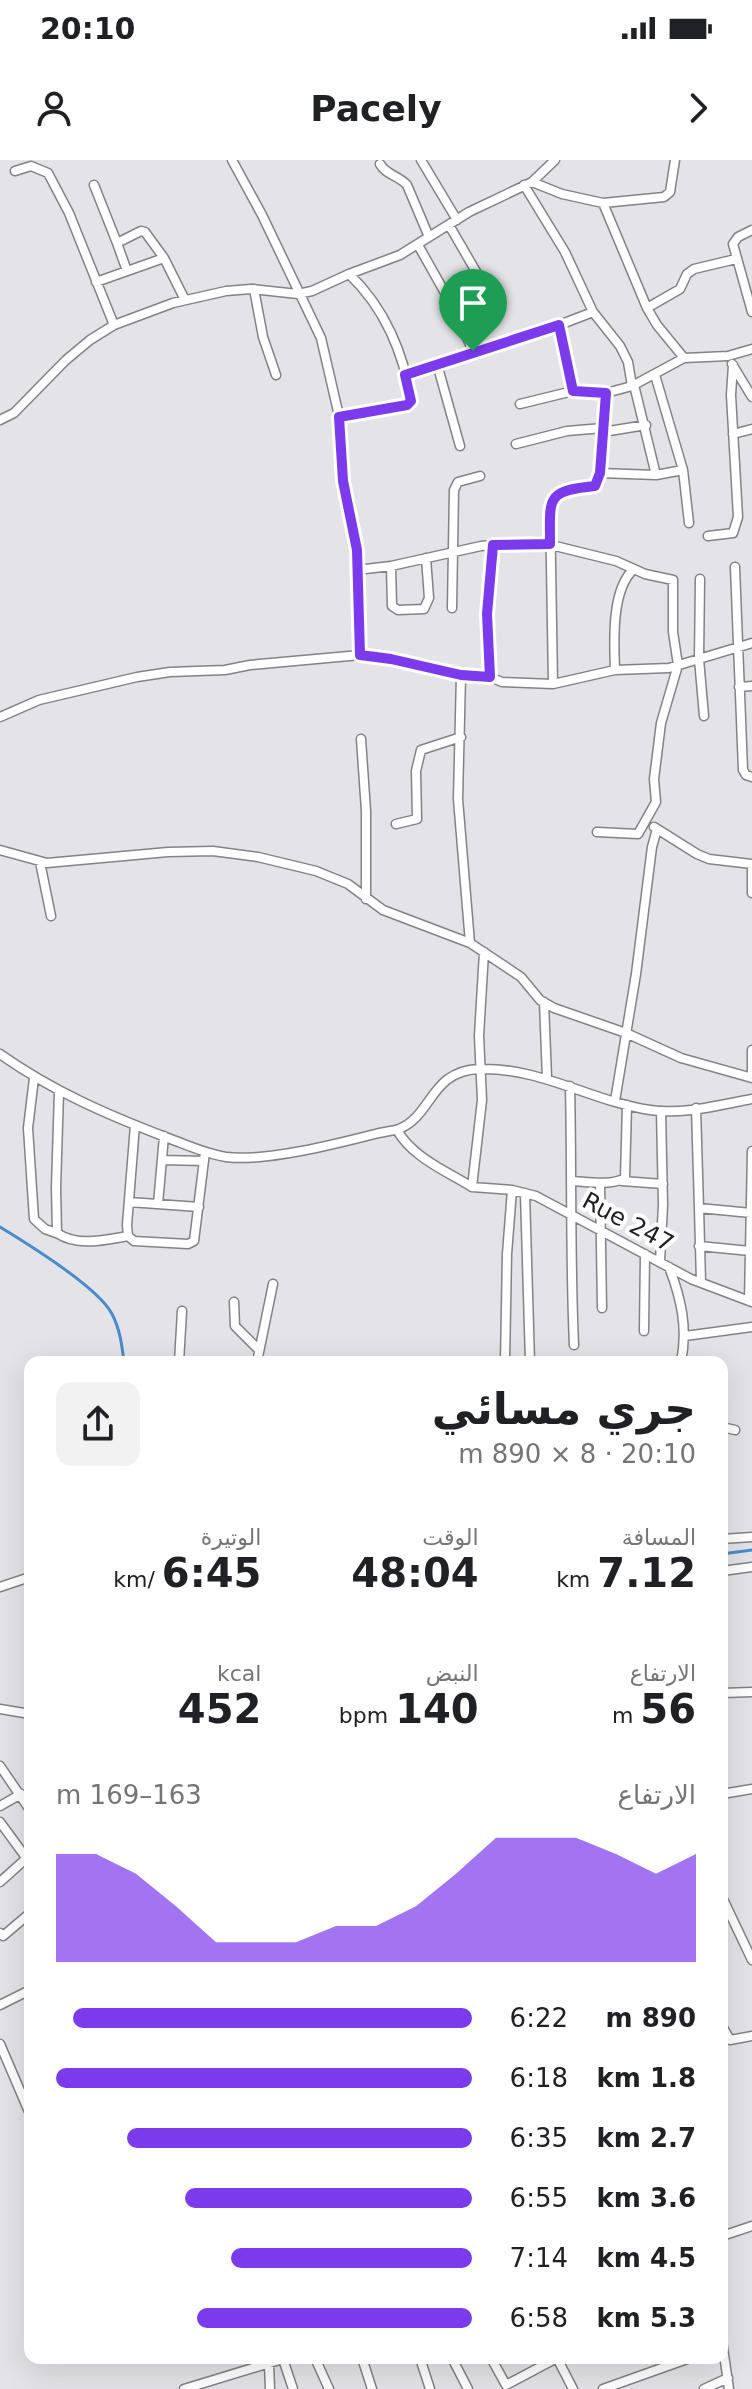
<!DOCTYPE html>
<html lang="ar">
<meta charset="utf-8">
<style>
body{margin:0;font-family:"DejaVu Sans","Noto Sans Arabic",sans-serif;background:#f2f2f2;color:#202124;direction:rtl;height:100vh;display:flex;flex-direction:column;font-size:30px;white-space:nowrap}
*{box-sizing:border-box;margin:0}
p{font-size:26px;color:#757577}
.icon{flex:none;width:44px;height:44px;fill:none;stroke:currentColor;stroke-width:2;stroke-linecap:round;stroke-linejoin:round}
.map{position:relative;flex:1;overflow:hidden;direction:ltr}
.sheet{position:absolute;left:24px;top:1196px;width:704px;height:1008px;display:flex;flex-direction:column;background:#fff;border-radius:16px;box-shadow:0 8px 32px #0002;direction:rtl}
.sheet>*{flex:none}
.pin{position:absolute;display:grid;place-items:center;width:68px;height:68px;color:#fff;margin:-82px -34px;border-radius:50% 50% 50% 0;rotate:-45deg;box-shadow:0 0 8px #0007}
.pin .icon{rotate:45deg}
.round{display:grid;place-items:center;flex:none;width:84px;height:84px;border-radius:16px;background:#f2f2f2}
.overview{display:flex;align-items:center;justify-content:space-between;height:136px;padding:0 32px}
h1{font-size:44px;font-weight:600;line-height:60px}
.metrics{display:grid;grid-template-columns:repeat(3,1fr);gap:12px;height:136px;padding:8px 32px}
.metrics div{display:grid;align-content:center}
.metrics b{font-size:40px;font-weight:600}
.metrics small{font-size:22px;font-weight:400}
.metrics p{font-size:22px}
.chart{height:224px;padding:16px 32px}
.chart p{display:flex;justify-content:space-between}
.chart svg{width:100%;height:144px;margin-top:8px;fill:#7c3aed;opacity:.7}
ul{padding:0 32px;list-style:none;font-size:26px}
li{display:grid;grid-template-columns:128px 96px 1fr;align-items:center;height:60px}
li i{height:20px;border-radius:10px;background:#7c3aed}
.status{display:flex;justify-content:space-between;align-items:center;height:56px;padding:0 40px;background:#fff;direction:ltr}
.status svg{height:22px;fill:currentColor}
header{display:flex;justify-content:space-between;align-items:center;height:104px;padding:0 32px;background:#fff;font-size:36px;font-weight:600}
.map>svg:first-child{display:block}
.lines{fill:none;stroke-linecap:round;stroke-linejoin:round}
.stream{stroke:#4a8bcb;stroke-width:3}
.minor-casing{stroke:#838285;stroke-width:11}
.minor{stroke:#fff;stroke-width:8}
.route-casing{stroke:#fff;stroke-width:16}
.route{stroke:#7c3aed;stroke-width:10}
.labels{text-anchor:middle;stroke-width:8;stroke-linejoin:round;paint-order:stroke}
.street-label{font-size:24px;fill:#1f1f20;stroke:#fff}
</style>
<div class="status"><b>20:10</b><svg viewBox="0 0 49 12"><path d="M0 12V9h3v3zM5 12V6h3v6zM10 12V3h3v9zM15 12V0h3v12zM26 1h20v11H26zM47 4h2v5h-2z"/></svg></div>
<header><svg class="icon" aria-label="forward" viewBox="0 0 24 24"><path d="M9 5l7 7-7 7"/></svg>Pacely<svg class="icon" aria-label="person" viewBox="0 0 24 24"><circle cx="12" cy="8" r="4"/><path d="M4 21q1-7 8-7t8 7"/></svg></header>
<div class="map">
<svg width="752" height="2229" viewBox="0 0 752 2229">
<rect width="100%" height="100%" fill="#e4e3e7"/>
<g class="lines">
<!-- stream -->
<path class="stream" d="M0 1067C28 1084 98 1127 112 1154 120 1169 122 1186 124 1202
M722 1394 752 1390"/>
<!-- minor casing -->
<g class="minor-casing">
<path id="minor" d="M232 0 262 55 321 178 342 269 343 321 357 390 360 495
M421 0 457 60
M380 4C386 15 398 15 407 25L429 77
M15 11 31 6 48 13 69 53 114 165
M532 22 562 34 603 43 647 148 657 165 684 198
M94 25 117 83
M524 25 565 92 593 152 620 186 628 202 632 226
M603 43 664 37 670 32 675 0
M449 65 489 134 456 153
M752 70 738 77 733 84 752 152
M418 85 453 147 473 191
M127 111 117 83 141 71 145 72 164 98 185 140
M96 122 164 98
M254 129 263 177 276 215
M647 148 680 129 687 114 694 109 736 99
M559 165 573 231
M437 204 559 165 593 152
M732 204 752 237
M405 215 437 204 460 286
M655 215 683 310 689 363
M634 225 656 315
M520 244 573 231 606 233 632 226 684 198 728 196 752 189
M339 257 400 247 411 241C404 193 384 147 349 114
M0 260 14 253 66 200 90 180 114 165 173 143 226 131 251 129 298 134 312 131 349 114 400 95 469 52 532 22 555 0
M603 272 646 265
M733 274 752 269
M516 284 567 271 603 268
M600 313 656 315 683 310
M708 376 733 373 738 357 731 235 733 205
M391 406 392 446 398 450 424 449 429 438 426 398
M735 407 743 610 746 615 752 617
M357 410 391 406 481 386 539 382 616 401 645 414 673 420V472L678 505 661 563 654 619 656 642 638 674 597 672
M700 419 699 499 704 556
M452 448 454 330 458 322 480 316
M615 510C614 482 611 429 634 409
M461 515 458 639 470 783
M490 517 488 438 493 385
M553 524 550 345C563 320 582 333 597 323L601 302 606 233
M739 527 752 526
M0 557 39 540 137 517 170 512 225 510 250 505 360 495 391 499 461 515 490 517 502 522 553 524 615 510 669 508 752 483
M361 579 366 651V739
M396 664 417 659 416 611 421 590 461 577
M654 667 697 694 709 699 752 704
M0 690 47 703 168 692 213 691 258 697 316 711 348 724 383 750 470 783 521 817 540 840 554 848 626 873 681 898 752 918
M40 702 51 756
M752 705V733
M484 792 479 876 482 940 472 1027 512 1030 536 1036 691 1119 752 1142
M544 842 547 918
M0 894C54 932 108 955 168 978 187 985 206 994 226 997 265 1002 336 984 375 974 383 972 392 971 399 969 433 955 430 911 479 909 540 907 591 941 650 950 683 955 719 945 752 939
M752 917V890
M34 918 28 968 34 1059 45 1069 59 1074
M570 926C572 1012 570 1098 574 1185
M59 932 56 1028 57 1073C77 1087 105 1080 128 1076
M615 941 636 814 652 687 657 669
M696 948 699 1048
M135 965 127 1065 128 1076 134 1081 188 1084 194 1081 205 992
M397 970C412 997 446 1011 472 1027
M162 1000 204 1001
M572 1021C589 1022 610 1026 625 1018L627 945
M622 1021 663 1024
M600 1023 602 1148
M525 1033 530 1202
M129 1042 199 1047
M158 1044 164 976
M699 1086 750 1091
M660 1101 663 1045 661 951
M669 1107C681 1138 688 1168 681 1202
M701 1122 699 1048 751 1053
M749 1141 752 991
M234 1142 235 1166 259 1190
M644 1171 645 1094
M685 1176 752 1167
M179 1202 182 1151
M257 1202 273 1124
M505 1202 507 1094 512 1030
M722 1267 735 1270
M722 1379 752 1377
M722 1411 752 1407
M0 1427 30 1417
M722 1533 752 1532
M0 1549 30 1554
M0 1606 30 1650
M722 1634 752 1629
M0 1646 21 1634
M0 1662 30 1703
M0 1722 29 1696
M722 1737 752 1800
M0 1773 3 1776 29 1754
M0 1845 30 1830
M722 1866 730 1880 752 1876
M0 1884 30 1954
M722 2076 752 2066
M722 2181 729 2229
M315 2198 329 2229
M362 2198 372 2229
M420 2198 430 2229
M452 2198 468 2229
M491 2198 506 2225 557 2198 573 2229
M283 2199 293 2229
M269 2204 270 2229
M184 2229 286 2198
M603 2229 690 2198
M704 2229 728 2218"/>
</g>
<!-- minor -->
<use href="#minor" class="minor"/>
</g>
<g class="lines">
<!-- route casing -->
<g class="route-casing">
<path id="route" d="M559 165 573 231 606 233 600 313 595 326C545 331 550 338 550 384L493 385 487 454 490 517 461 515 391 499 360 495 357 390 343 321 339 257 407 245 411 241 405 215Z"/>
</g>
<!-- route -->
<use href="#route" class="route"/>
</g>
<g class="labels">
<!-- street labels -->
<g class="street-label">
<text transform="translate(628 1062) rotate(28)" y="8">Rue 247</text>
</g>
</g>
</svg>
<div class="pin" style="left:473px;top:191px;background:#1e9e55"><svg class="icon" aria-label="arrive" viewBox="0 0 24 24"><path d="M6 21V4h12l-3 4 3 4H6"/></svg></div>
<section class="sheet">
<div class="overview"><div><h1>جري مسائي</h1><p>20:10 · 8 × 890 m</p></div><a class="round"><svg class="icon" aria-label="share" viewBox="0 0 24 24"><path d="M12 15V3M7 8l5-5 5 5M5 13v7h14v-7"/></svg></a></div>
<div class="metrics">
<div><p>المسافة</p><b>7.12<small> km</small></b></div>
<div><p>الوقت</p><b>48:04</b></div>
<div><p>الوتيرة</p><b>6:45<small> /km</small></b></div>
</div>
<div class="metrics">
<div><p>الارتفاع</p><b>56<small> m</small></b></div>
<div><p>النبض</p><b>140<small> bpm</small></b></div>
<div><p>kcal</p><b>452</b></div>
</div>
<div class="chart"><p><span>الارتفاع</span>163–169 m</p>
<svg viewBox="0 0 160 44" preserveAspectRatio="none"><path d="M0 44V11L10 11L20 17L30 27L40 38L50 38L60 38L70 33L80 33L90 27L100 17L110 6L120 6L130 6L140 11L150 17L160 11V44z"/></svg>
</div>
<ul>
<li><b>890 m</b>6:22<i style="width:96%"></i></li>
<li><b>1.8 km</b>6:18<i style="width:100%"></i></li>
<li><b>2.7 km</b>6:35<i style="width:83%"></i></li>
<li><b>3.6 km</b>6:55<i style="width:69%"></i></li>
<li><b>4.5 km</b>7:14<i style="width:58%"></i></li>
<li><b>5.3 km</b>6:58<i style="width:66%"></i></li>
</ul>
</section>
</div>
